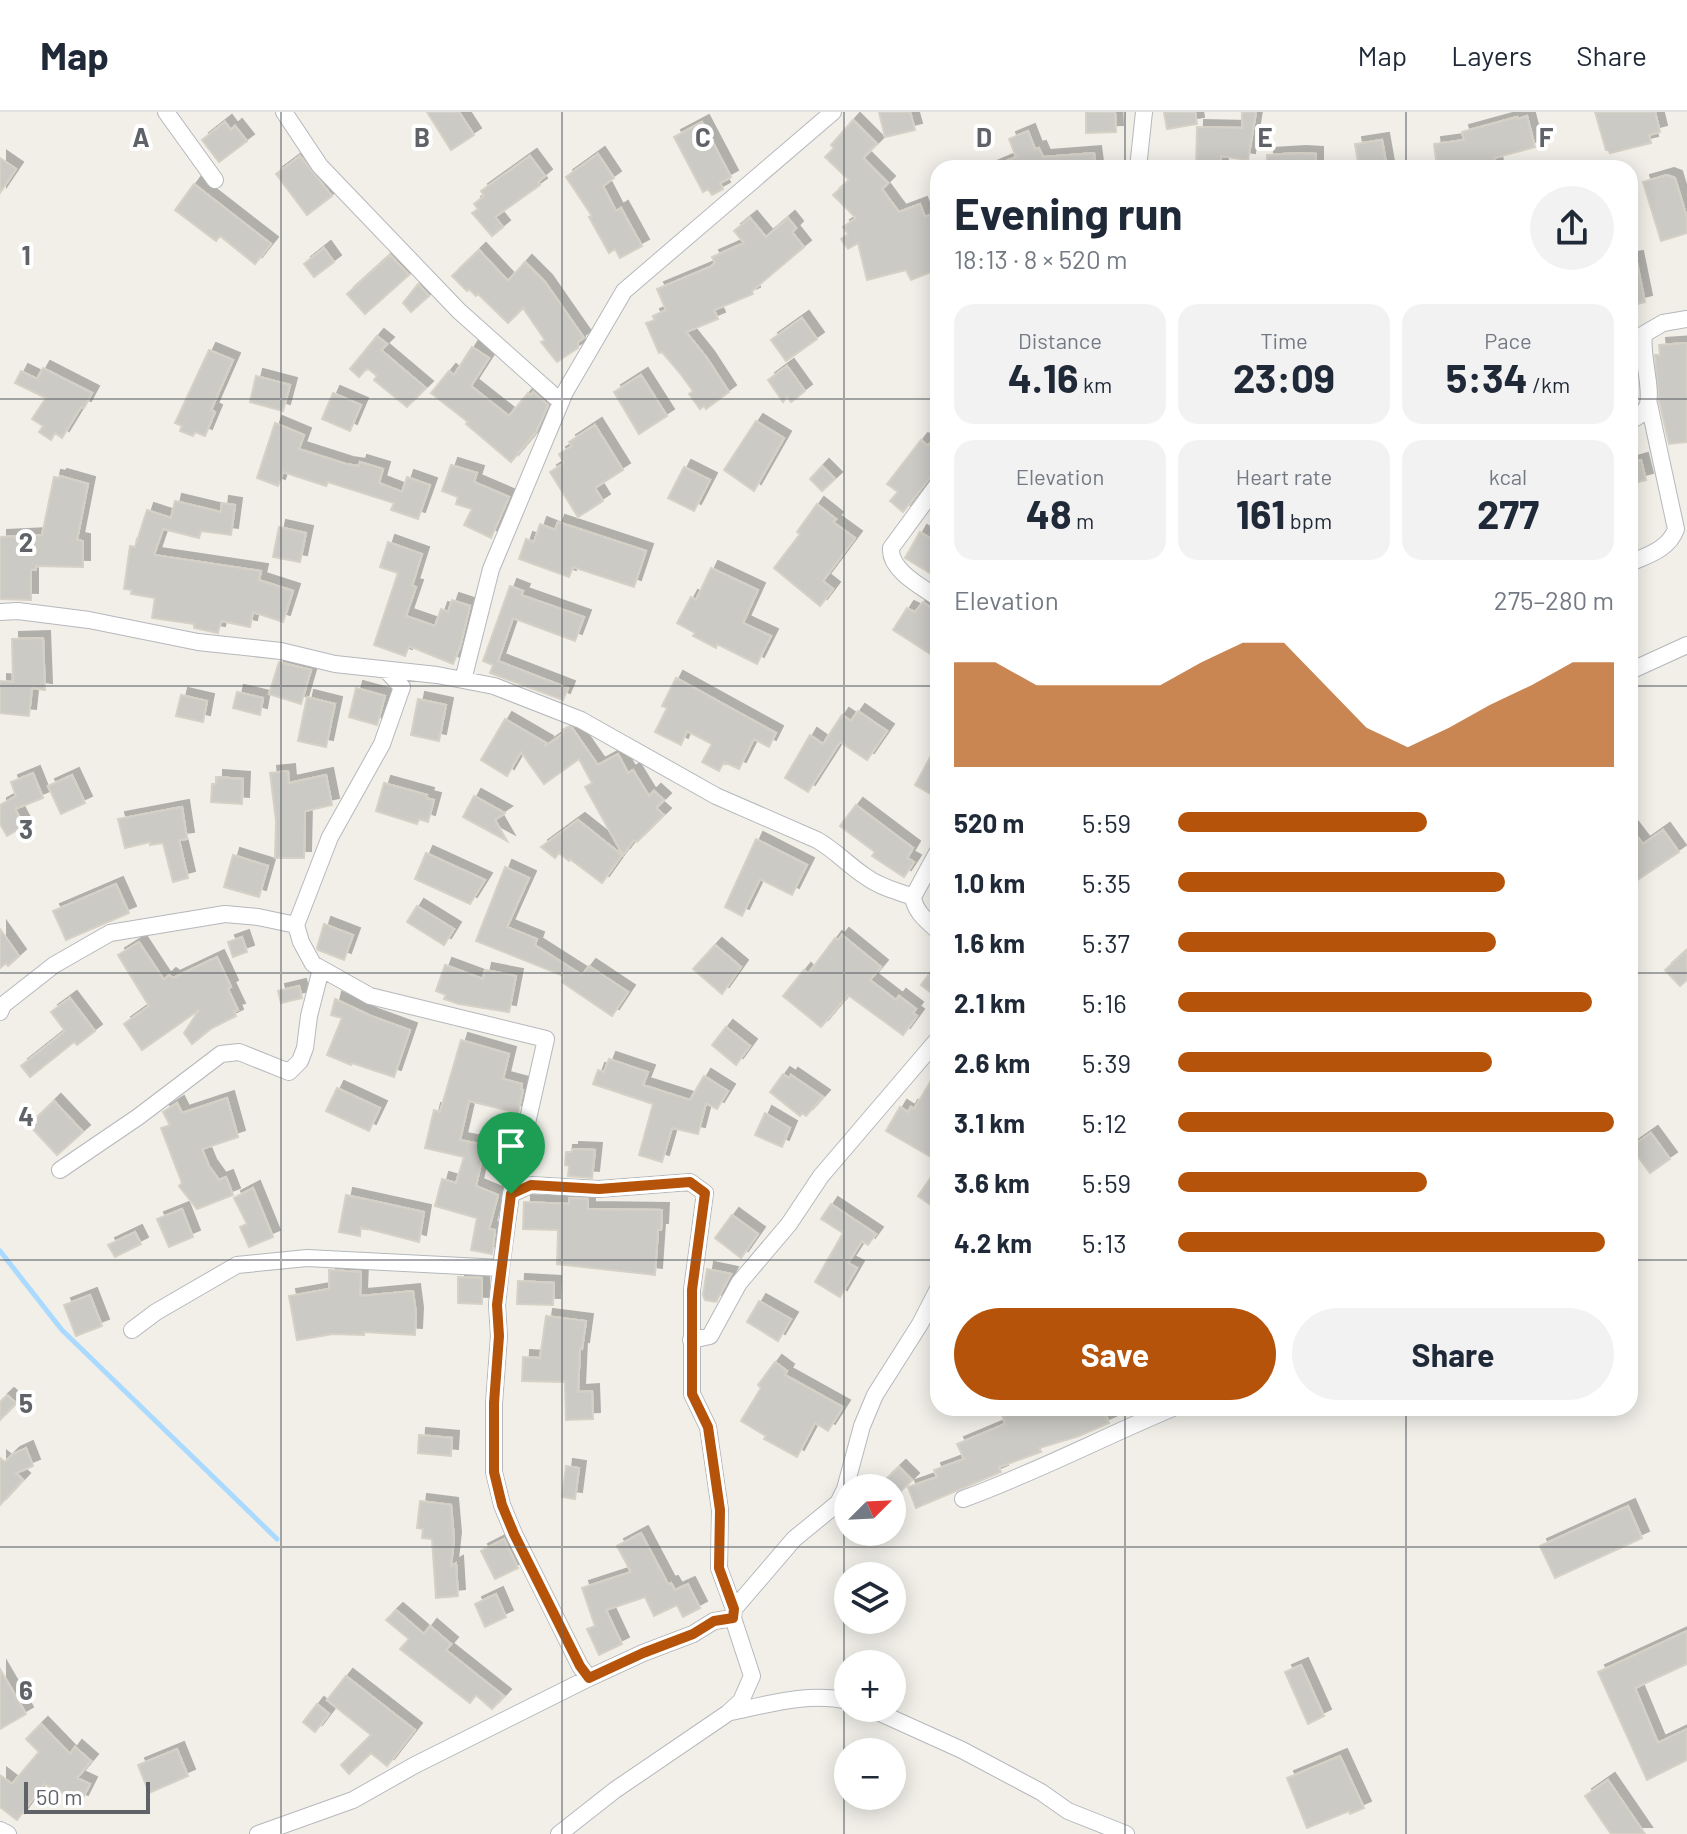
<!DOCTYPE html>
<meta charset="utf-8">
<style>
body{margin:0;font-family:Barlow,sans-serif;background:#f2f2f3;color:#1f2937;height:100vh;display:flex;flex-direction:column;font-size:30px;white-space:nowrap}
*{box-sizing:border-box;margin:0}
p{font-size:26px;color:#747a83}
.icon{flex:none;width:44px;height:44px;fill:none;stroke:currentColor;stroke-width:2;stroke-linecap:round;stroke-linejoin:round}
.map{position:relative;flex:1;overflow:hidden}
.sheet{position:absolute;left:930px;top:48px;width:708px;height:1256px;display:flex;flex-direction:column;background:#fff;border-radius:24px;box-shadow:0 4px 20px #0003}
.sheet>*{flex:none}
.needle{width:52px;rotate:66deg}
.tools{position:absolute;left:834px;top:1362px;display:grid;gap:16px}
.tools a{display:grid;place-items:center;width:72px;height:72px;border-radius:50%;background:#fff;box-shadow:0 4px 20px #0003;font-size:40px}
.scale{position:absolute;left:24px;bottom:20px;width:126px;box-sizing:border-box;padding-left:8px;border:4px solid #5f6368;border-top:0;font-size:22px;line-height:28px;white-space:nowrap;color:#5f6368;-webkit-text-stroke:6px #fff;paint-order:stroke}
.pin{position:absolute;display:grid;place-items:center;width:68px;height:68px;color:#fff;margin:-82px -34px;border-radius:50% 50% 50% 0;rotate:-45deg;box-shadow:0 0 8px #0007}
.pin .icon{rotate:45deg}
.round{display:grid;place-items:center;flex:none;width:84px;height:84px;border-radius:42px;background:#f2f2f3}
.head{display:flex;align-items:center;justify-content:space-between;height:136px;padding:0 24px}
h1{font-size:44px;font-weight:700;line-height:60px}
.metrics{display:grid;grid-template-columns:repeat(3,1fr);gap:12px;height:136px;padding:8px 24px}
.metrics div{display:grid;align-content:center;border-radius:20px;background:#f2f2f3;text-align:center}
.metrics b{font-size:40px;font-weight:700}
.metrics small{font-size:22px;font-weight:400}
.metrics p{font-size:22px}
.chart{height:224px;padding:16px 24px}
.chart p{display:flex;justify-content:space-between}
.chart svg{width:100%;height:144px;margin-top:8px;fill:#b45309;opacity:.7}
.button{display:flex;gap:16px;margin-top:auto;padding:16px 24px}
.button a{flex:1;height:92px;border-radius:48px;background:#b45309;color:#fff;font-size:32px;font-weight:700;line-height:92px;text-align:center}
.button a+a{background:#f2f2f3;color:#1f2937}
ul{padding:0 24px;list-style:none;font-size:26px}
li{display:grid;grid-template-columns:128px 96px 1fr;align-items:center;height:60px}
li i{height:20px;border-radius:10px;background:#b45309}
header{display:flex;align-items:center;gap:48px;box-sizing:border-box;height:112px;padding:0 40px;background:#fff;border-bottom:2px solid #e0e1e3}
header strong{font-size:38px}
nav{display:flex;gap:44px;margin-inline-start:auto;font-size:28px}
.map>svg:first-child{display:block}
.lines{fill:none;stroke-linecap:round;stroke-linejoin:round}
.stream{stroke:#aadaff;stroke-width:5}
.building{fill:#cccac5;stroke:#d6d1c6;stroke-width:2;filter:url(#shadow)}
.street-casing{stroke:#b5b8bc;stroke-width:18}
.street{stroke:#fff;stroke-width:16}
.route-casing{stroke:#fff;stroke-width:16}
.route{stroke:#b45309;stroke-width:10}
.grid{fill:none;stroke:#5f6368;stroke-width:2;stroke-opacity:0.55}
.grid-label{font-size:26px;text-anchor:middle;font-weight:bold;fill:#5f6368;stroke:#fff;stroke-width:8;stroke-linejoin:round;paint-order:stroke}
</style>
<header>
<strong>Map</strong>
<nav><a>Map</a><a>Layers</a><a>Share</a></nav>
</header>
<div class="map">
<svg width="1687" height="1722" viewBox="0 0 1687 1722">
<defs>
<filter id="shadow"><feDropShadow dx="7" dy="-7" stdDeviation="0" flood-color="#0004"/></filter>
</defs>
<rect width="100%" height="100%" fill="#f1efe8"/>
<g class="lines">
<!-- stream -->
<path class="stream" d="M0 1139 62 1218 277 1427"/>
</g>
<!-- building -->
<path class="building" d="M427 0H459L474 23 451 38Z
M879 0H910L915 18 885 25Z
M1086 0H1115L1116 20 1086 21Z
M1164 0H1195L1197 12 1167 17Z
M1242 0H1256L1248 48 1221 44V56H1196L1197 15 1242 16Z
M1595 0H1655L1660 20 1649 23 1651 31 1610 41 1608 38H1606Z
M1527 4 1535 35 1494 46 1496 56H1437L1434 32 1464 28 1462 20 1517 5 1518 7Z
M853 8 877 32 863 46 888 71 882 77 899 100 920 92 925 105 932 102 938 116V157L911 168 906 158 867 168 858 131 848 137 841 127 848 122 843 115 856 106 833 83 849 68 825 45 834 36 831 33Z
M225 10 231 18 235 14 247 29 219 50 202 28Z
M702 10 731 65 720 71 723 77 712 83 708 77 703 80 674 25Z
M1028 19 1035 37 1039 36 1043 45 1094 41 1096 56H990L1016 45 1009 27Z
M1382 28 1387 56H1359L1355 32Z
M1299 41 1316 42V56H1267V43Z
M598 42 614 66 603 74 616 99 621 96 642 134 620 146 615 137 609 141 589 105 592 104 566 65Z
M300 44 332 84 307 103 276 62Z
M530 44 545 64 538 70 540 73 495 105 503 115 492 124 472 101 478 97 474 92 484 84 481 79Z
M0 46 16 57 0 81Z
M1667 63 1675 66 1687 106V121L1661 129 1643 70Z
M194 72 271 132 255 152 220 124 216 129 175 98Z
M750 106 766 125 788 106 796 116 792 120 804 135 752 179 753 182 714 198 718 207 686 220 707 246 729 280 706 297 704 294 700 297 689 282 693 279 679 260 662 240 659 241 646 211 655 208 653 204 666 198 657 177 710 155 715 151 712 145 744 131 734 119Z
M324 136 334 150 314 165 304 152Z
M479 138 508 169 525 150 545 170 584 226 578 230V236L557 250 541 230 545 228 523 196 508 211 478 182 476 184 469 177 467 179 452 164Z
M390 143 409 163 365 202 347 182Z
M1636 146 1645 190 1630 194V147Z
M418 172 429 184 411 200 403 191Z
M802 206 817 227 786 249 771 228Z
M377 224 387 232 381 238 426 276 407 295 374 268 377 264 367 256 359 265 350 257Z
M1687 231V330L1669 332 1659 289 1655 243H1660L1659 233Z
M472 235 489 246 471 274 509 304 528 281 531 283 533 280 548 293 536 320 511 350 466 312 468 310 431 281 449 259 454 263Z
M209 238 233 248 211 298 215 300 205 324 195 320 193 324 180 319 182 314 175 311Z
M787 254 805 279 791 290 787 284 783 290 768 268Z
M43 256 92 281 84 296 81 295 62 326 55 321 51 328 39 320 43 314 32 307 46 286 15 271 21 259 37 267Z
M641 263 667 304 639 322 614 280Z
M256 264 290 273 283 299 250 290Z
M333 281 361 293 350 319 322 307Z
M756 309 784 326 754 379 724 358Z
M275 311 304 323 299 337 346 352 359 354 360 350 383 357 379 371 402 380 407 365 430 373 418 407 391 398 394 391 328 370 326 374 283 360 278 374 257 366Z
M595 313 623 358 595 376 603 389 578 405 550 360 564 351 559 342 572 334 569 330Z
M938 322V355L903 400 890 389 898 380 887 372 921 328 928 334Z
M1641 348 1646 368 1630 372V351Z
M451 353 477 361 474 370 509 385 491 426 464 413 472 397 456 392 458 385 442 379Z
M822 354 835 367 822 379 810 367Z
M684 355 710 368 694 399 668 386Z
M60 364 88 372 77 428 83 429V455L36 454V458H31V488L0 487V425L42 423 54 365 59 366Z
M175 389 221 400 222 391 235 393 231 423 201 419 199 426 163 417 154 443 261 459 259 468 293 479 283 510 253 500 250 515 221 509 218 521 194 516V512L152 506 155 486 131 482 132 478 124 477 130 434 135 435 147 398 171 406Z
M817 392 836 407 833 410 855 426 823 469 833 477 820 494 774 456 800 422 797 420Z
M558 410 646 439 634 475 573 455 569 465 519 447 526 427 534 430 540 412 555 418Z
M279 415 306 421 300 450 273 445Z
M920 420 938 431V466L905 446Z
M388 430 422 442 412 474 416 475 406 504 435 514 441 497 448 500 452 488 470 494 460 535 453 552 409 534 405 544 374 533 398 461 380 455Z
M711 456 758 478 743 511 771 524 757 552 717 532 716 536 693 524 695 521 677 511 691 485 696 488Z
M510 474 523 479 521 483 584 505 575 529 513 506 498 549 568 576 563 588 490 561 493 553 483 549Z
M923 490 938 501V547L893 518 907 496 915 500Z
M43 526 45 578 32 576 29 604 0 601V569L13 570 12 527Z
M279 550 311 558 301 592 269 582Z
M676 566 776 621 769 635 754 627 739 657 724 650 719 659 702 650 712 632 687 619 681 633 655 620 667 596 662 594Z
M356 576 385 584 377 613 349 605Z
M237 580 263 586 260 603 233 596Z
M181 583 207 589 203 610 176 604Z
M307 585 335 592 326 635 298 629Z
M418 587 446 593 439 629 411 623Z
M858 599 887 619 867 648 840 630 808 680 785 666 810 623 823 632 842 603 851 609Z
M505 607 546 631 544 635 564 621 562 618 568 615 572 616 598 653 618 642 628 661 633 658 649 684 654 679 664 688 656 696 664 703 637 730 634 728 623 743 585 675 592 671 579 647 544 672 521 640 507 664 481 648Z
M938 631V686L915 673Z
M288 659 289 671 326 663 332 693 305 699 304 746H275L276 709 270 661Z
M33 661 43 686 15 697 24 714 7 724 0 712V693L16 684 11 670Z
M72 663 85 691 61 702 48 674Z
M216 665 243 667 242 692 211 690 212 672H216Z
M384 671 427 683 426 686 434 688 428 710 419 707 417 712 376 699Z
M474 684 505 701 495 708 507 729 463 705Z
M856 693 913 736 907 746 914 750 904 765 872 744 875 740 840 714Z
M182 695 187 727 179 728 188 766 173 770 163 731 150 733V730L125 736 118 707Z
M578 708 622 743 602 771 570 747 569 749 559 741 555 746 541 735Z
M1630 715 1643 732 1663 718 1679 740 1630 773Z
M756 727 807 753 792 783 760 767 742 804 725 795Z
M426 741 485 768 470 792 415 767Z
M233 743 268 754 259 785 224 775Z
M505 755 529 766 507 815 537 827 535 833 582 863 589 854 628 880 612 904 562 870 564 864 476 829Z
M116 772 129 801 66 828 53 799Z
M417 794 454 817 444 833 407 810Z
M324 812 353 823 344 848 318 838 317 836Z
M0 817 19 844 8 854 6 851 0 856Z
M842 823 881 855 870 868 896 888 899 884 916 897 913 901 917 904 903 923 848 883 821 915 783 884 804 858 808 862 835 826 838 828Z
M242 825 247 840 233 845 228 830Z
M139 830 164 868 169 863 173 866 217 845 231 875 228 877 238 898 234 899 236 904 212 916 192 932 184 921 199 898 142 938 124 912 149 894 118 843Z
M715 833 741 855 722 882 693 857Z
M1687 838V868L1680 874 1665 858Z
M938 850V886L921 873Z
M445 853 483 867 485 858 516 864 509 900 459 892 444 887 446 883 436 879Z
M299 874 302 886 281 891 278 879Z
M70 886 95 919 77 933 74 930 30 965 21 954 65 919 51 900Z
M335 887 371 904 410 918 394 965 352 951 351 953 327 943 342 906 331 903Z
M726 915 750 934 736 953 712 933Z
M461 928 509 942 503 967 522 972 521 977 523 978 518 1001 469 989 460 1028 485 1033 476 1074 498 1083 489 1117 495 1118 492 1142 471 1138 477 1106 435 1094 442 1067 456 1071 464 1045 425 1036 434 998 440 1000Z
M609 947 648 960 643 973 690 988 704 964 728 979 717 997 706 991 698 1022 672 1016 662 1050 639 1043 653 992 593 972 598 958 604 960Z
M938 957V1049L886 1019 900 995 908 1000 911 995 914 997Z
M783 962 789 966 791 963 823 985 806 1004 802 1001 800 1004 770 980Z
M337 976 380 996 369 1019 326 999Z
M227 986 238 1025 202 1037 209 1054 219 1068 226 1065 233 1083 197 1097 179 1074 182 1071 161 1016 170 1013 163 1000 177 991 182 1001Z
M54 989 83 1020 57 1043 29 1013Z
M765 1001 790 1016 782 1035 755 1023Z
M1651 1021 1670 1047 1650 1061 1631 1035Z
M572 1037 595 1038 592 1066 568 1064 569 1054 565 1053 566 1040H572Z
M938 1055V1098L918 1084Z
M253 1076 273 1125 249 1135 240 1115 247 1112 234 1086Z
M346 1083 424 1100 419 1130 361 1115 360 1124 339 1120Z
M569 1086 588 1087V1097L662 1098 661 1118H658L655 1163 557 1152 558 1118 523 1117 524 1090 569 1092Z
M831 1092 876 1122 868 1133 862 1129 848 1151 857 1156 840 1185 815 1170 843 1121 821 1107Z
M182 1097 193 1125 169 1135 157 1107Z
M732 1103 758 1122 741 1146 715 1126Z
M135 1120 141 1132 115 1145 108 1133Z
M707 1157 731 1162 716 1190 705 1188 703 1183Z
M329 1158 361 1160 360 1184 413 1179 416 1202 415 1223 364 1220V1223L333 1222 297 1228 289 1184 329 1177Z
M458 1165 482 1166V1192L458 1191Z
M518 1169 554 1171 553 1193 517 1192Z
M90 1183 102 1214 76 1224 64 1193Z
M759 1189 791 1207 778 1229 747 1210Z
M546 1204 586 1209 582 1237 580 1236 578 1280 592 1279 593 1307 566 1308 565 1270 522 1269 523 1245 540 1246Z
M775 1250 787 1259 785 1263 843 1295 828 1319 815 1311 797 1345 764 1327 766 1324 741 1309 761 1276 758 1273Z
M7 1283 16 1291 0 1308V1290Z
M1013 1296H1103L1109 1311 1079 1324 1039 1336 1041 1340 999 1355 1001 1360 916 1396 908 1375 937 1365 934 1358 964 1347 957 1332 1005 1312 1001 1300Z
M419 1323 452 1326 451 1344 418 1341Z
M26 1336 33 1354 16 1361 23 1368 0 1393V1346L5 1350 13 1342Z
M566 1354 579 1356 575 1387 562 1385Z
M899 1355 912 1368 899 1381 885 1368Z
M420 1389 451 1393 454 1427 451 1454 456 1451 458 1484 436 1486 432 1427 422 1426 423 1417 417 1416Z
M1628 1394 1642 1426 1555 1466 1540 1434Z
M641 1421 668 1472 671 1471 675 1478 688 1472 700 1496 683 1505 677 1493 654 1504 645 1485 606 1498 622 1532 599 1543 587 1517 595 1514 582 1476 631 1460 617 1434Z
M504 1427 518 1456 495 1467 481 1439Z
M496 1482 506 1505 485 1515 475 1492Z
M396 1498 424 1522 430 1514 451 1532 446 1538 504 1584 492 1597 476 1583 470 1591 400 1537 409 1527 386 1508Z
M1687 1519V1552L1635 1576 1658 1631 1687 1617V1648L1647 1668 1598 1560Z
M1301 1553 1324 1604 1308 1612 1285 1560Z
M0 1557 26 1602 0 1617Z
M346 1564 415 1618 387 1654 371 1641 349 1662 341 1653 371 1623 327 1588Z
M317 1592 329 1602 315 1620 303 1610Z
M41 1612 70 1642 75 1635 91 1649 77 1666 90 1672 81 1690 44 1672 17 1708 0 1695V1663L12 1672 39 1640 26 1627Z
M177 1637 188 1664 149 1681 138 1653Z
M1340 1644 1364 1696 1350 1702 1349 1699 1307 1716 1287 1666Z
M1608 1668 1645 1722H1611L1585 1684Z"/>
<g class="lines">
<!-- street casing -->
<g class="street-casing">
<path id="street" d="M166 0 215 68
M284 0 320 54 459 199 561 290
M1138 56 1144 0
M1630 309C1637 305 1646 301 1648 292 1652 274 1641 244 1644 222L1663 211 1687 207
M938 372 891 436C889 458 922 475 938 486
M1630 451C1648 443 1669 437 1676 417L1649 292
M0 500 18 499 89 508 198 530 281 539 335 552 437 563 494 574 581 608 716 684 817 728C835 738 848 753 865 764 879 775 897 779 913 785
M387 559 402 575 382 632 330 725 296 813 301 830 313 852 370 884 546 927 511 1082 501 1156 497 1193 499 1224 494 1291V1360L502 1393 514 1422 580 1554 589 1566 643 1541 693 1522 714 1509 733 1506
M1630 559 1687 533
M463 568 491 457 565 280 624 179 833 0
M938 739 913 785C915 800 927 809 938 819
M0 900 3 893 54 853 110 821 225 802 258 805 296 813
M60 1058 138 1005 221 942 239 940 289 960 300 949 305 936 309 904 321 857
M511 1082 531 1073 599 1077 690 1070 705 1081 692 1178V1282L708 1315 720 1398 719 1456 734 1497
M132 1218 156 1200 237 1153 307 1146 501 1156
M691 1228 710 1224 739 1171 789 1112 821 1064 938 927
M963 1387C1035 1361 1103 1325 1173 1296
M869 1596 962 1638 1041 1680 1068 1699 1126 1722
M731 1600C769 1592 810 1580 848 1589
M0 1718 8 1722
M258 1722 353 1688 415 1653 589 1566
M559 1722 615 1678 728 1601 741 1589 752 1564 733 1506 734 1497 794 1427 838 1391 845 1377 862 1314 875 1283 920 1212 938 1177"/>
</g>
<!-- street -->
<use href="#street" class="street"/>
</g>
<g class="lines">
<!-- route casing -->
<g class="route-casing">
<path id="route" d="M690 1070 705 1081 692 1178V1282L708 1315 720 1398 719 1456 734 1497 733 1506 714 1509 693 1522 643 1541 589 1566 580 1554 514 1422 502 1393 494 1360V1291L499 1224 497 1193 511 1082 531 1073 599 1077Z"/>
</g>
<!-- route -->
<use href="#route" class="route"/>
</g>
<!-- grid -->
<path class="grid" d="M281 0V1722M562 0V1722M844 0V1722M1125 0V56M1406 0V56M0 287H938M1630 287H1687M0 574H938M1630 574H1687M0 861H938M1630 861H1687M0 1148H938M1630 1148H1687M1125 1296V1722M1406 1296V1722M0 1435H1687"/>
<g class="grid-label">
<text x="141" y="35">A</text>
<text x="422" y="35">B</text>
<text x="703" y="35">C</text>
<text x="984" y="35">D</text>
<text x="1265" y="35">E</text>
<text x="1546" y="35">F</text>
<text x="26" y="153">1</text>
<text x="26" y="440">2</text>
<text x="26" y="727">3</text>
<text x="26" y="1014">4</text>
<text x="26" y="1301">5</text>
<text x="26" y="1588">6</text>
</g>
</svg>
<div class="tools">
<a><svg class="needle" viewBox="-14 -14 28 28"><path d="M0-13l5 13h-10z" fill="#e53935"/><path d="M0 13l5-13h-10z" fill="#747a83"/></svg></a>
<a><svg class="icon" aria-label="layers" viewBox="0 0 24 24"><path d="M12 4l9 5-9 5-9-5zM3 14l9 5 9-5"/></svg></a>
<a>+</a>
<a>−</a>
</div>
<div class="scale">50 m</div>
<div class="pin" style="left:511px;top:1082px;background:#1e9e55"><svg class="icon" aria-label="arrive" viewBox="0 0 24 24"><path d="M6 21V4h12l-3 4 3 4H6"/></svg></div>
<section class="sheet">
<div class="head"><div><h1>Evening run</h1><p>18:13 · 8 × 520 m</p></div><a class="round"><svg class="icon" aria-label="share" viewBox="0 0 24 24"><path d="M12 15V3M7 8l5-5 5 5M5 13v7h14v-7"/></svg></a></div>
<div class="metrics">
<div><p>Distance</p><b>4.16<small> km</small></b></div>
<div><p>Time</p><b>23:09</b></div>
<div><p>Pace</p><b>5:34<small> /km</small></b></div>
</div>
<div class="metrics">
<div><p>Elevation</p><b>48<small> m</small></b></div>
<div><p>Heart rate</p><b>161<small> bpm</small></b></div>
<div><p>kcal</p><b>277</b></div>
</div>
<div class="chart"><p><span>Elevation</span>275–280 m</p>
<svg viewBox="0 0 160 44" preserveAspectRatio="none"><path d="M0 44V12L10 12L20 19L30 19L40 19L50 19L60 12L70 6L80 6L90 19L100 32L110 38L120 32L130 25L140 19L150 12L160 12V44z"/></svg>
</div>
<ul>
<li><b>520 m</b>5:59<i style="width:57%"></i></li>
<li><b>1.0 km</b>5:35<i style="width:75%"></i></li>
<li><b>1.6 km</b>5:37<i style="width:73%"></i></li>
<li><b>2.1 km</b>5:16<i style="width:95%"></i></li>
<li><b>2.6 km</b>5:39<i style="width:72%"></i></li>
<li><b>3.1 km</b>5:12<i style="width:100%"></i></li>
<li><b>3.6 km</b>5:59<i style="width:57%"></i></li>
<li><b>4.2 km</b>5:13<i style="width:98%"></i></li>
</ul>
<div class="button"><a>Save</a><a>Share</a></div>
</section>
</div>
